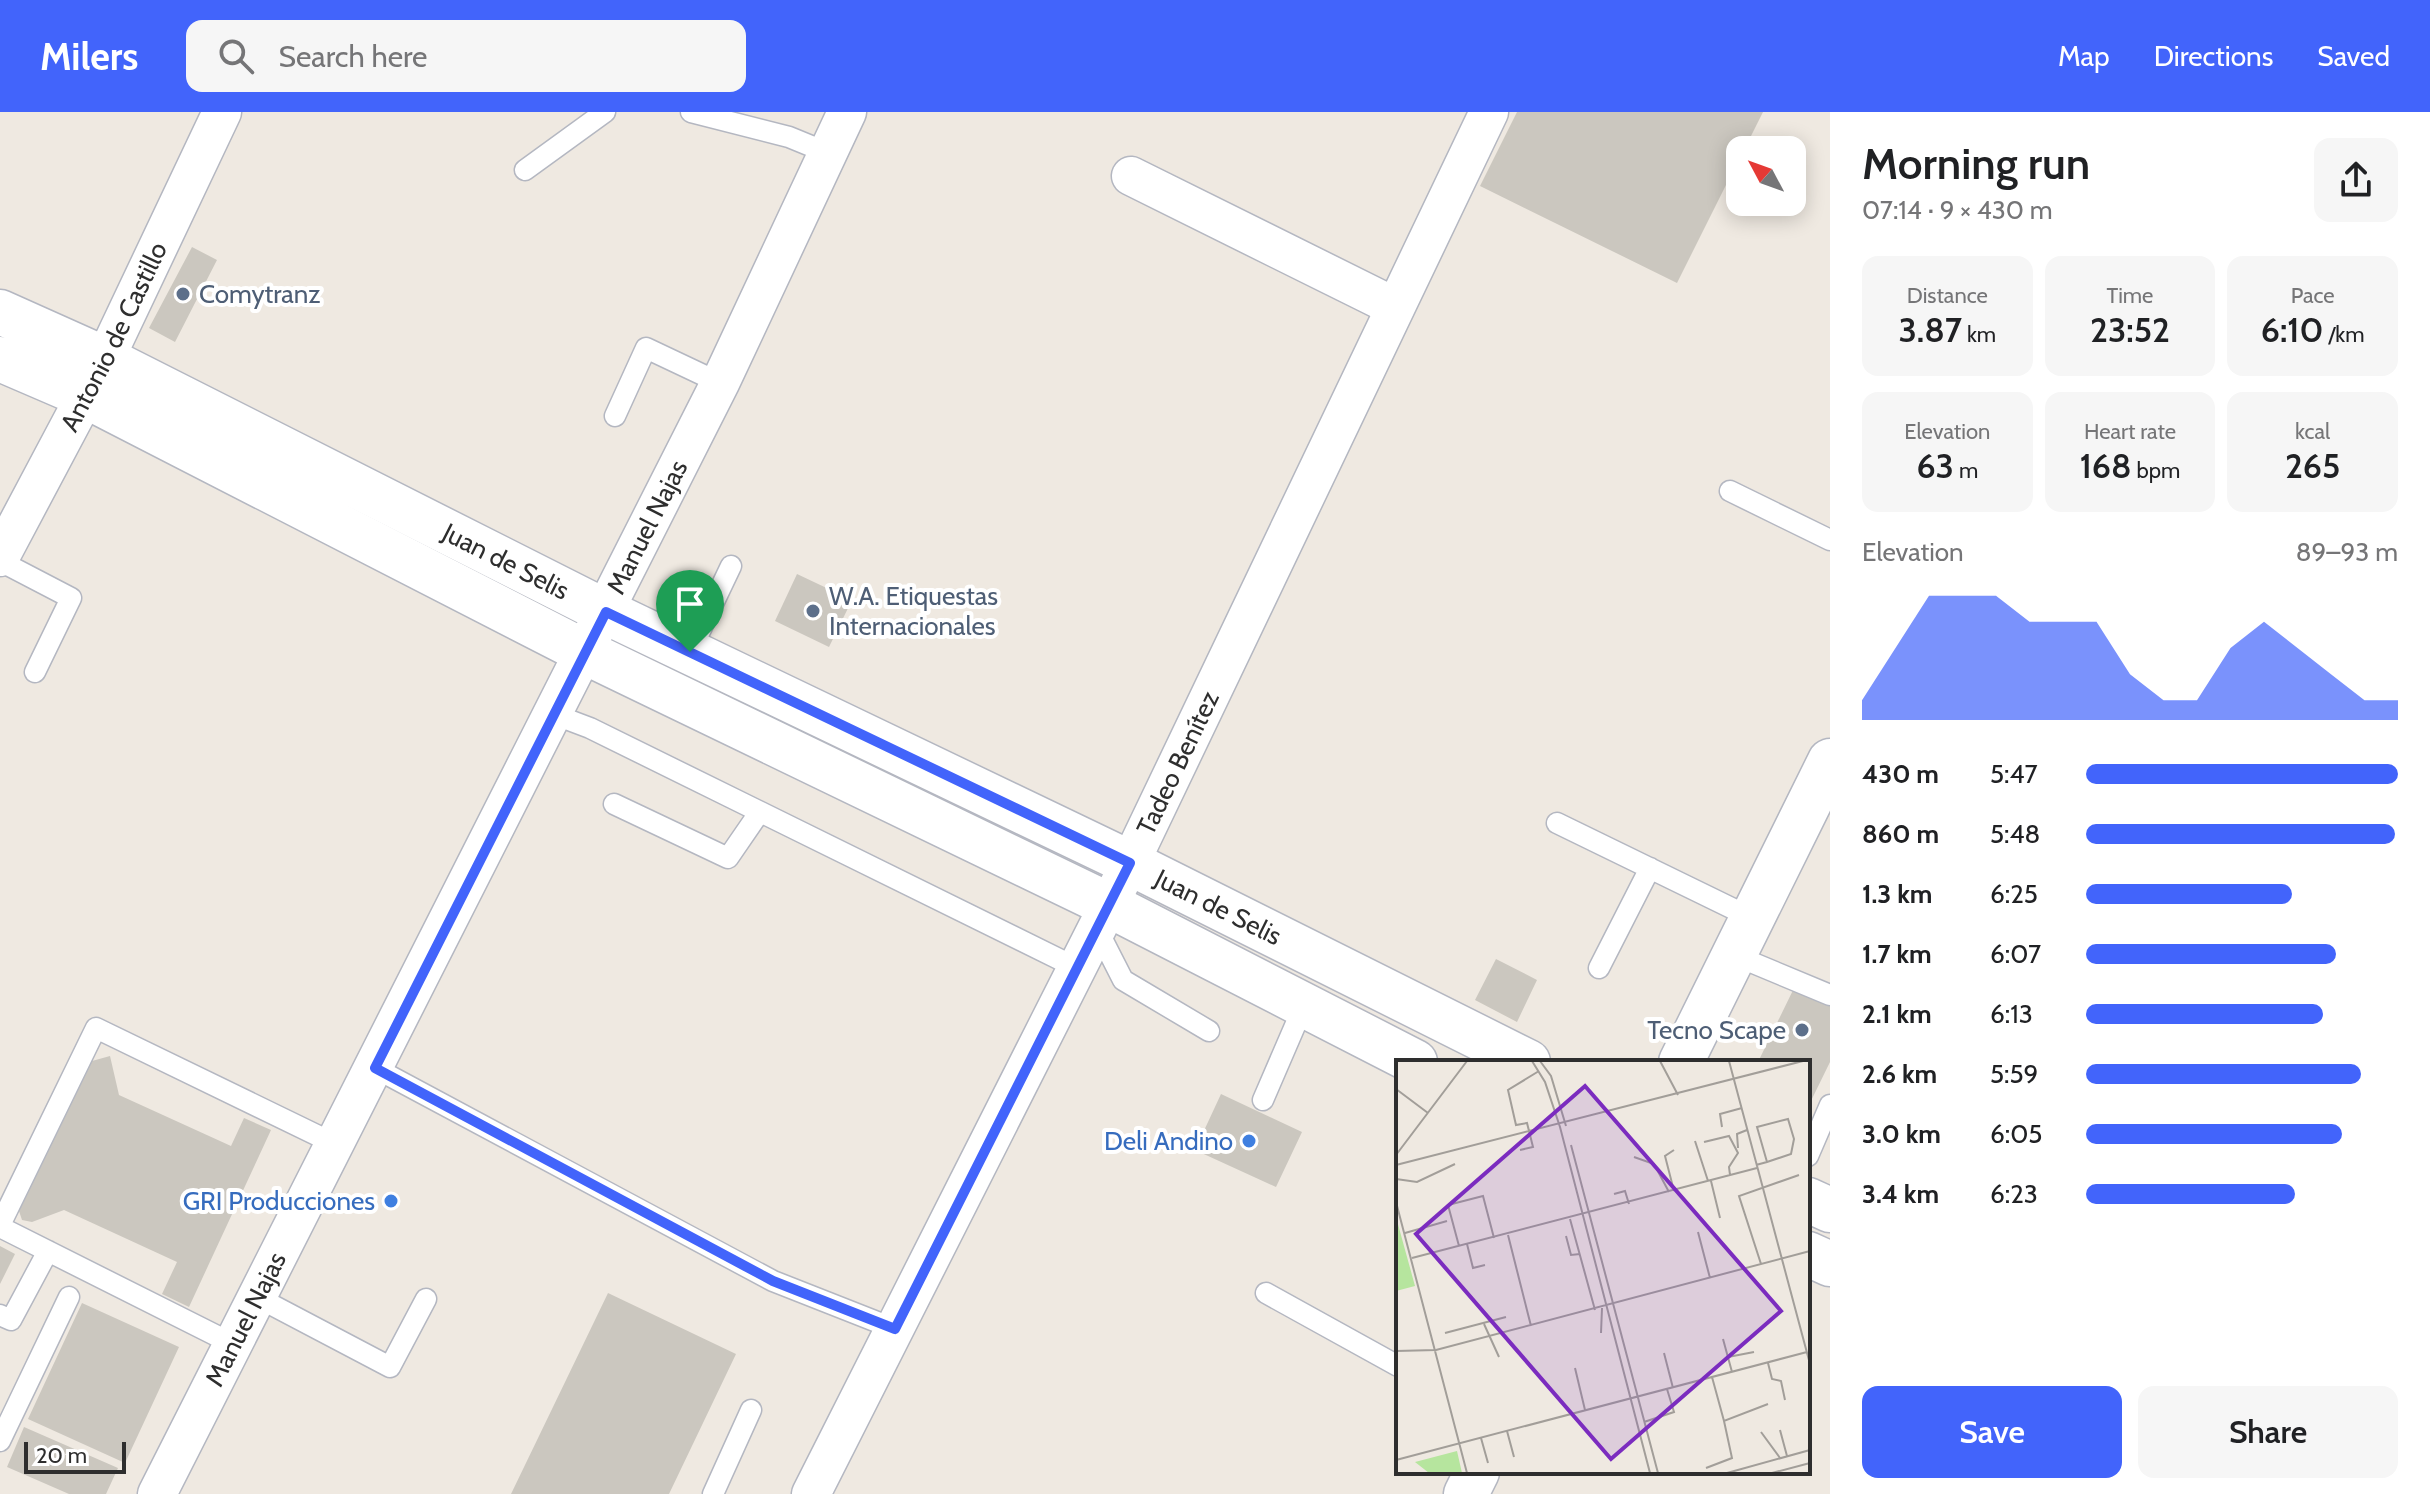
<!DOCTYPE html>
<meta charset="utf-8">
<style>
body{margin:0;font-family:Cabin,sans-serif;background:#f6f6f6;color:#202124;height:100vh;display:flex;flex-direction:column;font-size:30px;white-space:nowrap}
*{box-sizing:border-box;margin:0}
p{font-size:26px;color:#757577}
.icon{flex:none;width:44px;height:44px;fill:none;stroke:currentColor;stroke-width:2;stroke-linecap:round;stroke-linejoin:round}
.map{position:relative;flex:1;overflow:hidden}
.sheet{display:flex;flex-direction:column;background:#fff;width:600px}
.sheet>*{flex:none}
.needle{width:52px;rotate:311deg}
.tools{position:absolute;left:1726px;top:24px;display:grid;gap:16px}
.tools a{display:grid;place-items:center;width:80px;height:80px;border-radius:16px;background:#fff;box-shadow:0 4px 20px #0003;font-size:40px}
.scale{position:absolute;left:24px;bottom:20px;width:102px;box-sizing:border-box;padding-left:8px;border:4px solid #2e2e2e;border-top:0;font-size:22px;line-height:28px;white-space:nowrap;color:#2e2e2e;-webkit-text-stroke:6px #fff;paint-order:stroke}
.pin{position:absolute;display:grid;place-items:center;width:68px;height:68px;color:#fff;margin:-82px -34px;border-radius:50% 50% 50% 0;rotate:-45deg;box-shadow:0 0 8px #0007}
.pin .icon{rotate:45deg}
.round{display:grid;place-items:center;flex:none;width:84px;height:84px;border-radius:16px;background:#f6f6f6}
.summary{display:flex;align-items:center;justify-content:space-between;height:136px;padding:0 32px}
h1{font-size:44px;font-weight:600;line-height:60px}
.stats{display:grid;grid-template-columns:repeat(3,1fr);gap:12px;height:136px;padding:8px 32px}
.stats div{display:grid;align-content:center;border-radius:16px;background:#f6f6f6;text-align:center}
.stats b{font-size:34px;font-weight:600}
.stats small{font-size:22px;font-weight:400}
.stats p{font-size:22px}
.chart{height:224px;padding:16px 32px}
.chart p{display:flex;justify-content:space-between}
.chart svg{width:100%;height:144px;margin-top:8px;fill:#4264fb;opacity:.7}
.primary-button{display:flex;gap:16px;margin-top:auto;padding:16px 32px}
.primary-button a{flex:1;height:92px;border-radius:16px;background:#4264fb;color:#fff;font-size:32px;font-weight:600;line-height:92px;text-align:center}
.primary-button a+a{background:#f6f6f6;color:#202124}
ul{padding:0 32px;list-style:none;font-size:26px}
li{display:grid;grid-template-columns:128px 96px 1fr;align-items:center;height:60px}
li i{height:20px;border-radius:10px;background:#4264fb}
header{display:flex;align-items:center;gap:48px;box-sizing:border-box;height:112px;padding:0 40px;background:#4264fb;color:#fff}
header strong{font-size:38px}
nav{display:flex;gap:44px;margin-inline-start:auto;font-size:28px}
.search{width:560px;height:72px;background:#f6f6f6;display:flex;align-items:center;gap:20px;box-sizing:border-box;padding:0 28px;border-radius:16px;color:#757577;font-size:30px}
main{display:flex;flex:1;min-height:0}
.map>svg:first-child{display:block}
.building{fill:#cbc7bf}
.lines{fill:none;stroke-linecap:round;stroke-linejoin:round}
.lane-casing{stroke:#b4b7c1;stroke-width:23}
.street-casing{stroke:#b4b7c1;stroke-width:41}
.secondary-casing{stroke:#b4b7c1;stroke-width:47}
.lane{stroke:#fff;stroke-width:20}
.street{stroke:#fff;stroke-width:38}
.secondary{stroke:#fff;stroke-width:44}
.route-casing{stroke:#fff;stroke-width:16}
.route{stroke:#4264fb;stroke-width:10}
.service-dot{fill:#5c6f8a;stroke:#fff;stroke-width:3}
.shop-dot{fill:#3f7fe0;stroke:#fff;stroke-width:3}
.labels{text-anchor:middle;stroke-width:8;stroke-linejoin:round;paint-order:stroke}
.service-label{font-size:26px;fill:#4e5e75;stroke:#fff;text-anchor:start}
.street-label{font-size:26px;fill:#2e2e2e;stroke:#fff}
.shop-label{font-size:26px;fill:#366cbe;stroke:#fff;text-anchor:end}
.inset-road{fill:none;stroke:#a29e99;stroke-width:2}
.view{fill:#7b2cbf;fill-opacity:0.15;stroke:#7b2cbf;stroke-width:4}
.inset-edge{fill:none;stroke:#2e2e2e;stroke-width:4}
</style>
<header>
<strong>Milers</strong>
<div class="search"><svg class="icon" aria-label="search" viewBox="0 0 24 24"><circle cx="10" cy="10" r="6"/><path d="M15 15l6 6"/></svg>Search here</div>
<nav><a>Map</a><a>Directions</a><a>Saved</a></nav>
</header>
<main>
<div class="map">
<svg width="1830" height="1382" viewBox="0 0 1830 1382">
<rect width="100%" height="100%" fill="#efe9e1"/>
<!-- building -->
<path class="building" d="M1517 0H1763L1744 38H1740V45L1677 171 1480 74Z
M192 135 217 148 175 230 149 216Z
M797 462 852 488 829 535 775 509Z
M1496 847 1537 868 1517 910 1475 888Z
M1797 870 1830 886V950L1808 995V950H1758Z
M110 944 119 983 231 1034 244 1006 271 1018 189 1195 162 1182 177 1150 64 1098 32 1110 22 1108 19 1099 92 949Z
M1221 982 1302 1020 1276 1075 1195 1038Z
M0 1134 15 1142 0 1172Z
M608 1181 736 1242 669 1382H511Z
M82 1191 179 1235 125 1351 28 1307Z
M24 1315 118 1356 106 1382H69L7 1355Z"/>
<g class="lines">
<!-- lane casing -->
<g class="lane-casing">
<path id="lane" d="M691 0 789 25 828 41
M525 58 605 0
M615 304 646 236 720 271
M1730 379 1830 428
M0 449 71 486 35 560
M690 540 731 454
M553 602 590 616 1077 856
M614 692 728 746 759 701
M1557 711 1752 806
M1097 817 1123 868 1209 919
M1734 843 1830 883
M1599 856 1650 756
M375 956 773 1169 895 1217
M1263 988 1304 893
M1808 1044 1830 993
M0 1113 96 916 335 1032
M0 1115 233 1232
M1266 1181 1398 1254
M257 1185 390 1255 426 1187
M0 1203 11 1208 48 1139
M0 1329 69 1185
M713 1382 751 1298"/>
</g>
<!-- street casing -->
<g class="street-casing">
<g id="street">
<path d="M1131 64 1395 195"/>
<path id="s1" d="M0 445 105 247 222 0"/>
<path id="s2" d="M157 1382 720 271 847 0"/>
<path id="s3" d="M811 1382 1130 751 1489 0"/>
</g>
</g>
<!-- secondary casing -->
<g class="secondary-casing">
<g id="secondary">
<path id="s4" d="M0 200 105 247 606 500 1130 751 1528 950"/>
<path d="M0 247 86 284 585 540 1109 793 1415 950"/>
<path d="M1681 950 1830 649"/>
<path d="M1808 1088 1830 1098"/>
<path d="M1808 1142 1830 1152"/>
<path d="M1466 1382 1477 1360"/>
</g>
</g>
<!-- lane -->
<use href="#lane" class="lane"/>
<!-- street -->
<use href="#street" class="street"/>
<!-- secondary -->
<use href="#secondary" class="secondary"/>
</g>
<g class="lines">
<!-- route casing -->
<g class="route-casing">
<path id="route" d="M606 500 1130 751 895 1217 773 1169 375 956Z"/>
</g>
<!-- route -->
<use href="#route" class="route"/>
</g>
<!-- markers -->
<g class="service-dot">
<circle cx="183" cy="182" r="8"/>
<circle cx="813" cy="499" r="8"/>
<circle cx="1802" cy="918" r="8"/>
</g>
<g class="shop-dot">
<circle cx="1249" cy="1029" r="8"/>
<circle cx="391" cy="1089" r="8"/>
</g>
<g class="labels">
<!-- service labels -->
<g class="service-label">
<text x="199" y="191">Comytranz</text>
<text x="829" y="493">W.A. Etiquestas<tspan x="829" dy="30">Internacionales</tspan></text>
<text x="1786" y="927" text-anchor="end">Tecno Scape</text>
</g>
<!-- street labels -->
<g class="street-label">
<text dy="9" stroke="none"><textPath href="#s1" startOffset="248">Antonio de Castillo</textPath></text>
<text dy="9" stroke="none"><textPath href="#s2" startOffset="1084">Manuel Najas</textPath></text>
<text dy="9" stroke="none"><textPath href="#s4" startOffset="564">Juan de Selis</textPath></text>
<text dy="9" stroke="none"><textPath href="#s3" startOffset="818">Tadeo Benítez</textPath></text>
<text dy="9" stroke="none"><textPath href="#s4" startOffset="1356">Juan de Selis</textPath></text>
<text dy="9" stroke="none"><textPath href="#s2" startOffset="196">Manuel Najas</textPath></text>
</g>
<!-- shop labels -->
<g class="shop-label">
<text x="1233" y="1038">Deli Andino</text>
<text x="375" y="1098">GRI Producciones</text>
</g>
</g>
<!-- overview -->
<g transform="translate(1396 948)">
<rect width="414" height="414" fill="#efe9e1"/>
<path d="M0 157 19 226 0 231ZM61 391 66 413H33L19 402Z" fill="#b6e59e"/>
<path class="inset-road" d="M136 1 149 22 164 67 254 413M144 1 155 16 170 66M264 1 282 35M333 1 414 304M0 29 32 53M326 67 324 54 346 48M299 81 312 121M308 82 333 76 342 93 333 107 334 115M175 85 262 413M342 88 341 74 351 70M124 90 137 87 131 63 120 65 112 30 143 11M278 90 269 96 278 131M0 95 71 1M238 97 258 104 273 132M0 105 407 1M360 105 371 102 395 94 398 79 392 59 361 67 371 102M0 119 21 122 59 104M315 121 324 158M218 134 229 131 233 144M0 142 71 413M174 159 199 250M302 172 314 218M9 173 51 161M112 175 135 266M170 176 175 195 184 194M71 184 77 208 89 205M63 186 52 145 87 136 98 178M16 198 361 108M365 204 343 136 403 115M88 264 103 297M49 273 110 257M205 273 206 248M327 279 336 312M0 291 40 290 414 191M268 293 277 328M332 297 358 292M372 303 376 319 385 321 389 340M179 308 189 350M316 317 328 361 372 344M248 362 278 352 271 329M384 370 391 396M111 371 118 397M365 372 384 398M85 378 92 403M0 400 411 292M310 408 336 398 328 361M331 413 414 390M376 413 414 403"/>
<path class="view" d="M189 26 385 251 215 399 20 174Z"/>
<rect width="414" height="414" class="inset-edge"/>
</g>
</svg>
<div class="tools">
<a><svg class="needle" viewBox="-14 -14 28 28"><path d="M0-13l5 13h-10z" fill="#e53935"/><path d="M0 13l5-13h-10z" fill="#757577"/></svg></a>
</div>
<div class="scale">20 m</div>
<div class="pin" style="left:690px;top:540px;background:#1e9e55"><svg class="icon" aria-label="arrive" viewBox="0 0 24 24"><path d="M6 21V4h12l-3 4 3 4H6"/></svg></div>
</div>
<section class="sheet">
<div class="summary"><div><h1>Morning run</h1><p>07:14 · 9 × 430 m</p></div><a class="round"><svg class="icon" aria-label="share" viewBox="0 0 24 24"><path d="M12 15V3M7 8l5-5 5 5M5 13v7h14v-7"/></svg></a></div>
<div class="stats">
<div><p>Distance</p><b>3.87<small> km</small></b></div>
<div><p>Time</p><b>23:52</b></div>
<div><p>Pace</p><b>6:10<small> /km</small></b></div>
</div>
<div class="stats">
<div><p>Elevation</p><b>63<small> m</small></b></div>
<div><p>Heart rate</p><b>168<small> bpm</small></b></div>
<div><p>kcal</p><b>265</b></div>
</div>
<div class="chart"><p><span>Elevation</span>89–93 m</p>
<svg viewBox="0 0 160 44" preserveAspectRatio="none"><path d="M0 44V38L10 22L20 6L30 6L40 6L50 14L60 14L70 14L80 30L90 38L100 38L110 22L120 14L130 22L140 30L150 38L160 38V44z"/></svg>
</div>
<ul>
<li><b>430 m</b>5:47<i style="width:100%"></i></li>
<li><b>860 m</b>5:48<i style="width:99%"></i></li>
<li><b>1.3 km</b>6:25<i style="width:66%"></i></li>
<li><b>1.7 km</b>6:07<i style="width:80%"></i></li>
<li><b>2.1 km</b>6:13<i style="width:76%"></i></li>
<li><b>2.6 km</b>5:59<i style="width:88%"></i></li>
<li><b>3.0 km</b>6:05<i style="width:82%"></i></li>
<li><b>3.4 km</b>6:23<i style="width:67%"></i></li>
</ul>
<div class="primary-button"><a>Save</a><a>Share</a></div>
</section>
</main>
